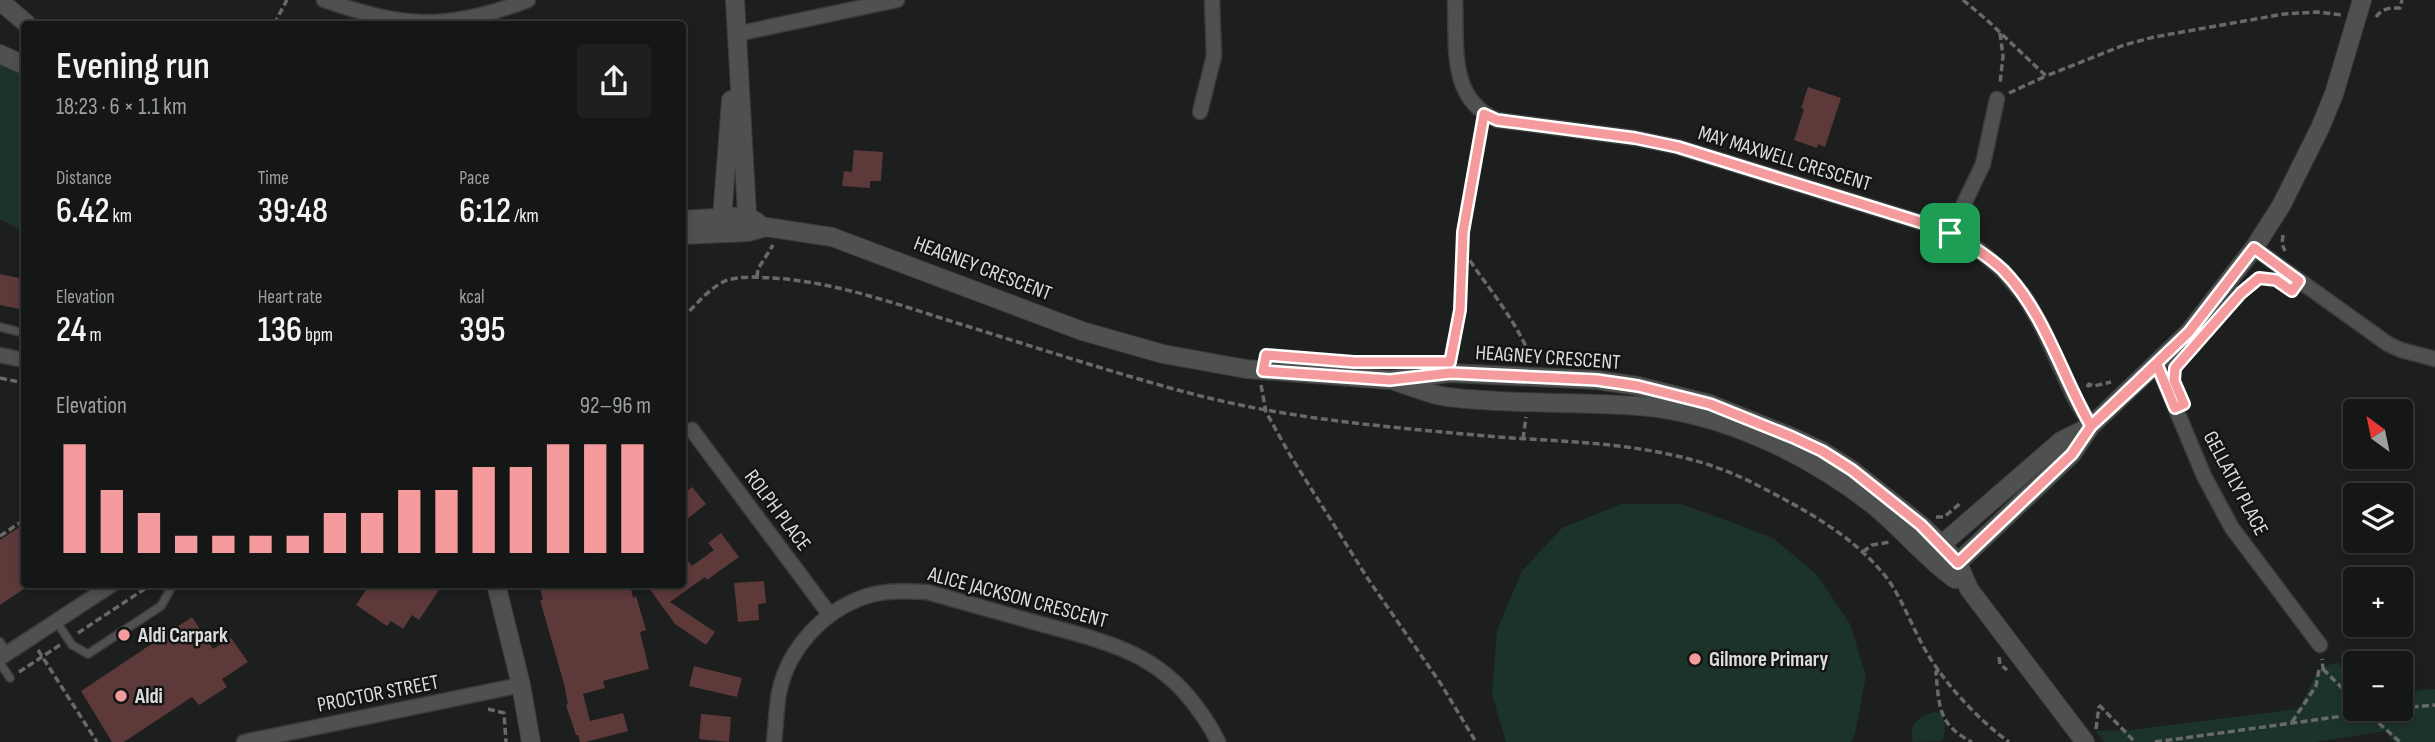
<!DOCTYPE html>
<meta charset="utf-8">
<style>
body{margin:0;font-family:"Sofia Sans Condensed",sans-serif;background:#1e201f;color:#f1f3f6;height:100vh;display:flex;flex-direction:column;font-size:26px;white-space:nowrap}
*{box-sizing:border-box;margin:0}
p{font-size:23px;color:#9d9fa1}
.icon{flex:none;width:38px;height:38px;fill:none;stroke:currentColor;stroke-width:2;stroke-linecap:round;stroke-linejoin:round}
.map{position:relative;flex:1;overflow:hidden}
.drawer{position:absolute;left:21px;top:21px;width:665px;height:567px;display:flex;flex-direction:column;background:#151716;border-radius:7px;box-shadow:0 4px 10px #0003,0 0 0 2px #343635}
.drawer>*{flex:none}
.needle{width:46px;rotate:327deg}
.fabs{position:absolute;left:2343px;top:399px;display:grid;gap:14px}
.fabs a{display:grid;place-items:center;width:70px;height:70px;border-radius:7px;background:#151716;box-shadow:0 4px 10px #0003,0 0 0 2px #343635;font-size:35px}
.pin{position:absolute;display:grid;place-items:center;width:60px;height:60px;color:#fff;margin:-30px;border-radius:14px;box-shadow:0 4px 10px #0006}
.round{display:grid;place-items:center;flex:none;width:74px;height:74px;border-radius:7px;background:#1e201f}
.overview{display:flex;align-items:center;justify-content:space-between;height:119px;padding:0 35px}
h1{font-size:38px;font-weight:600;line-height:52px}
.stats{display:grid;grid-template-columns:repeat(3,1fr);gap:10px;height:119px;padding:7px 35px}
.stats div{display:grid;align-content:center}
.stats b{font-size:35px;font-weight:600}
.stats small{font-size:19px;font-weight:400}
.stats p{font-size:19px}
.chart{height:196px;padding:14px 35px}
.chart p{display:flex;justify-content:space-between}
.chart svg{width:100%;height:126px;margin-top:7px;stroke:#f59b9d;stroke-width:6}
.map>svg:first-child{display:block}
.green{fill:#1c332a}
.building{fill:#5d393a}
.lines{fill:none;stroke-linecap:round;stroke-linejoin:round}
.service-casing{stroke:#3a3c3b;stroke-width:10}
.minor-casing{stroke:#3a3c3b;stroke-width:17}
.tertiary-casing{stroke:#3a3c3b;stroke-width:20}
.path{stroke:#686a69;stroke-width:3.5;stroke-dasharray:7 3.5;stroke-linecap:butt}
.service{stroke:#4e5150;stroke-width:7}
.minor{stroke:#4e5150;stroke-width:14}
.tertiary{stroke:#4e5150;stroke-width:18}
.route-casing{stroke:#fff;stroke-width:14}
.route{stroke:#f59b9d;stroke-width:9}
.poi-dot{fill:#f59b9d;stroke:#131514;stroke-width:2.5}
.labels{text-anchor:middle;stroke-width:5;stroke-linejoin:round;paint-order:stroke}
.street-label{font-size:21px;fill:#dcdedd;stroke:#131514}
.poi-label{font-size:21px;font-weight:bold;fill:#dcdedd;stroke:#131514;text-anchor:start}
</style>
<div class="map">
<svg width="2435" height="742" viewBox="0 0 2435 742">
<rect width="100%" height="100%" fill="#1c1f1d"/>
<!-- green -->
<path class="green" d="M0 64 24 76V232L0 219Z
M1621 504H1681L1739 525 1773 538 1817 575 1850 624 1866 676 1855 734 1851 742H1506L1492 694 1497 630 1522 571 1562 528Z
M2338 662 2355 692 2356 709H2401V692L2435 689V742H2394L2386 731 2316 742H2104L2096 731 2130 730 2299 709 2319 669Z
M1935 712 1941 713C1946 723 1946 730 1942 741L1913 742C1907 726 1920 715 1935 712Z"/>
<!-- building -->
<path class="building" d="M1808 87 1841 98 1825 147 1818 144 1817 148 1794 140 1804 109 1801 108Z
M854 150 883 152 881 181H870V188L842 186 844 171 852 172Z
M0 274 24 279 19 309 0 305Z
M692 487 706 504 682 523V495Z
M24 524V589L0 605V540Z
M721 533 739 557 707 580 705 577 670 602 715 632 706 645 675 624 646 584H682V553L692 566 714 550 708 543Z
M764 581 766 603 758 604 759 620 738 622 734 583Z
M370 584H443L419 620 412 615 403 629 391 621 387 626 356 605Z
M539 584H630L633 598 636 596 646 630 640 632 649 669 603 681 605 688 583 694 590 721 623 713 628 731 586 742H580L578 735H576L566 705 568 704 564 684 540 600H543Z
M192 617 213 649 231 638 248 662 222 679 227 687 199 705 192 697 124 742H112L81 691Z
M694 666 742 678 737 697 689 686Z
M701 714 731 717 729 742 699 739Z"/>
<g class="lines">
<!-- service casing -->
<g class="service-casing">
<path id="service" d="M0 327 24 333
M56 621 72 645 88 654 161 606 171 588 168 584
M0 642 7 653
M0 663 10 678"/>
</g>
<!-- minor casing -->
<g class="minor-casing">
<path id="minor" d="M324 0C404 28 447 31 528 0
M1455 0C1457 45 1448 99 1497 120L1635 138 1678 147 1936 227 1978 249 2003 271 2025 297 2042 327 2074 397 2091 426
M736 34 897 0
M1200 112 1214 56 1212 0
M1950 233 1983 164 1997 99
M2254 248 2388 344 2401 350 2435 359
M0 355 24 360
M2157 364 2204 476 2232 528 2320 645
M692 430 830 615
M0 658 113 584
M244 742 521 685
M774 742C776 726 776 709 779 693 788 648 824 610 867 596 886 590 906 591 927 592 965 603 1003 613 1041 624 1102 641 1155 651 1195 705 1204 717 1212 728 1218 742"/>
</g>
<!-- tertiary casing -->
<g class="tertiary-casing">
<path id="tertiary" d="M735 0 748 232
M0 1 27 24
M0 54 24 65
M682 220 747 216 757 222
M721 232 731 100
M682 235 748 232 766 227 832 237 1082 331 1163 354 1246 369 1390 380 1450 373 1597 380 1638 386 1710 404 1792 437 1822 451 1852 470 1921 525 1941 544 1958 563 1969 589 2085 742
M1397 382C1413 387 1431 395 1448 397 1510 405 1576 401 1639 406 1723 413 1806 453 1872 504 1901 527 1926 559 1955 579
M1933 552 2061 441 2091 426
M1947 573 2072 454 2091 426 2189 332 2254 248 2281 206 2320 128 2334 94 2362 0
M496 584 521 685 531 742"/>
</g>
<!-- path -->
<path class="path" d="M1963 0 1988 21 2046 76 2124 45 2154 37 2284 14 2317 12 2342 15
M2376 17C2382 8 2390 8 2400 8L2402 0
M274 24 287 0
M2000 33 2003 56 2000 84
M2009 93 2046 76
M2283 235 2282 244 2285 251
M1464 252C1487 287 1518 322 1532 361
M757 277 758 269 773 245
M2249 285 2259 278H2267
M682 318C696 306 710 286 728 280 742 276 758 277 772 278 837 282 899 305 960 324 1031 346 1102 369 1174 389 1281 419 1387 427 1498 437 1584 443 1674 443 1753 483 1798 506 1848 532 1881 571 1899 591 1908 618 1921 642 1939 678 1977 719 2009 742
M682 347 686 317
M1451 356 1460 310 1463 232 1481 128
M0 378 24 383
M1261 385 1266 412 1290 455 1368 579 1441 684 1476 742
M2087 387 2089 384 2094 386 2111 382
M1523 439 1526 417
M1936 517H1944L1962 502
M0 536 24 520
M1863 552 1872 545 1890 542
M78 633 152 584
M38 650 97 742
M1999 657 2000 664 2007 670
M2323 669 2356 702
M1939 670 1936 672C1939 706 1938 725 1972 742
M19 672 60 645
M2099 705 2135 742
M2401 708 2435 705
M488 709 504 713 506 742
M2363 709 2400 742
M2292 722 2316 686 2319 669H2323L2322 659
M2096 729 2099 706
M2155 742 2394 709"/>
<!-- service -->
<use href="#service" class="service"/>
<!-- minor -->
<use href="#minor" class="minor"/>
<!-- tertiary -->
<use href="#tertiary" class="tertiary"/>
</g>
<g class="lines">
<!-- route casing -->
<g class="route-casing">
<path id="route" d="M1950 233 1936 227 1678 147 1635 138 1497 120 1484 114 1463 232 1460 310 1450 362H1354L1266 355 1263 371 1390 380 1450 373 1597 380 1638 386 1710 404 1792 437 1822 451 1852 470 1921 525 1958 563 2072 454 2091 426 2189 332 2254 248 2299 281 2292 291 2276 280 2259 278 2241 293 2175 368 2174 381 2184 404 2175 408 2157 365 2091 426C2062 376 2045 313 2003 270 1987 255 1969 244 1950 233"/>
</g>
<!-- route -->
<use href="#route" class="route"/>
</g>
<!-- markers -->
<g class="poi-dot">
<circle cx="124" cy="635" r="7"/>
<circle cx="1695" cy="659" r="7"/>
<circle cx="121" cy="696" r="7"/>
</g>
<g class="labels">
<!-- street labels -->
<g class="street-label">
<text transform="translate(1785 158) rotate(17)" y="7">MAY MAXWELL CRESCENT</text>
<text transform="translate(983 268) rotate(21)" y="7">HEAGNEY CRESCENT</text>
<text transform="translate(1548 357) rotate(4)" y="7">HEAGNEY CRESCENT</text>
<text transform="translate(2236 483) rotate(62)" y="7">GELLATLY PLACE</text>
<text transform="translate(778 510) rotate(53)" y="7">ROLPH PLACE</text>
<text transform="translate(1018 597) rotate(15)" y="7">ALICE JACKSON CRESCENT</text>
<text transform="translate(378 693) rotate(-11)" y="7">PROCTOR STREET</text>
</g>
<!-- poi labels -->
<g class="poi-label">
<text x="138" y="642">Aldi Carpark</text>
<text x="1709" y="666">Gilmore Primary</text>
<text x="135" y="703">Aldi</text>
</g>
</g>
</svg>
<div class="fabs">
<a><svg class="needle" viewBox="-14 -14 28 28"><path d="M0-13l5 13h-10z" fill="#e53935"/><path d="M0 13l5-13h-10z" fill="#9d9fa1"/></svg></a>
<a><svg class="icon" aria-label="layers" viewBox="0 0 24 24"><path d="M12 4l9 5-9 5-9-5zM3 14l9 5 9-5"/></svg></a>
<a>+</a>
<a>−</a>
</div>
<div class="pin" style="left:1950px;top:233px;background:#1e9e55"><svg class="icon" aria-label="arrive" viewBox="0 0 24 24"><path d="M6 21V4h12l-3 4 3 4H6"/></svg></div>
<section class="drawer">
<div class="overview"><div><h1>Evening run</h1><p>18:23 · 6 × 1.1 km</p></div><a class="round"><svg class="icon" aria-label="share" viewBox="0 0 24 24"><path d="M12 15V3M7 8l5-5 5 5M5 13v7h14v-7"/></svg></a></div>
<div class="stats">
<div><p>Distance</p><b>6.42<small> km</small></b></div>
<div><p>Time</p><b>39:48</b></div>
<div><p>Pace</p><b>6:12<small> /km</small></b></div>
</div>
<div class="stats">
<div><p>Elevation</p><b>24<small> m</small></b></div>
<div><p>Heart rate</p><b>136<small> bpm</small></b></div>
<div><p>kcal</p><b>395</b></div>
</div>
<div class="chart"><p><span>Elevation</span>92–96 m</p>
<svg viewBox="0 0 160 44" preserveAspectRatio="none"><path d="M5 44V6M15 44V22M25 44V30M35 44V38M45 44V38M55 44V38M65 44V38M75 44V30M85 44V30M95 44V22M105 44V22M115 44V14M125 44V14M135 44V6M145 44V6M155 44V6"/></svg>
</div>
</section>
</div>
